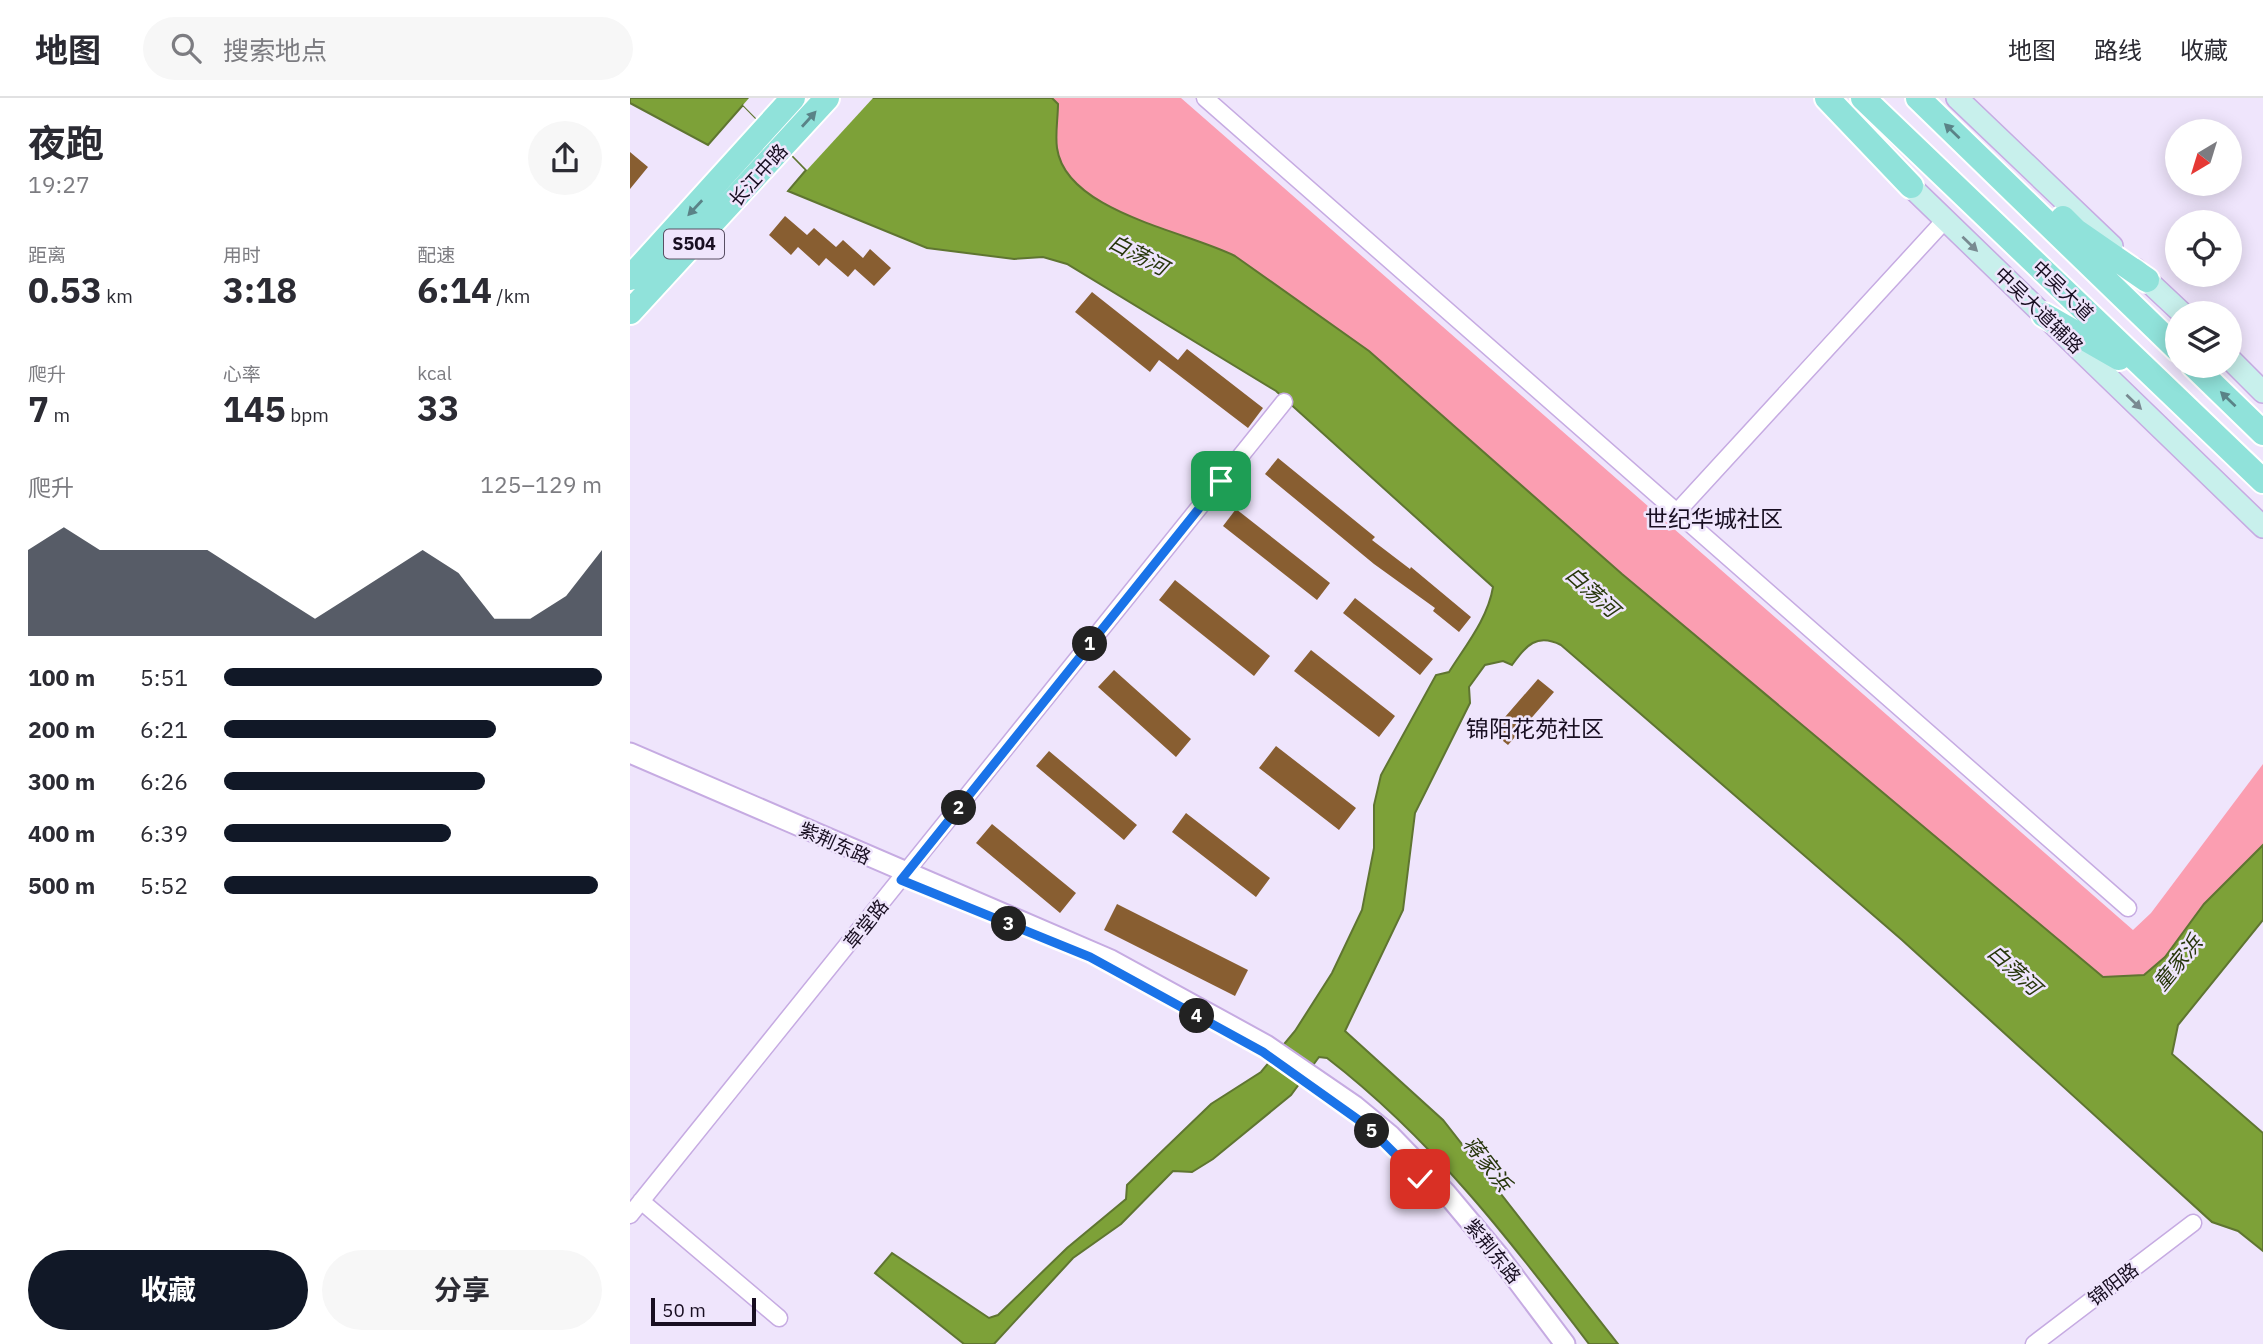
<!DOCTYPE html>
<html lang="zh">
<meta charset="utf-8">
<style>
body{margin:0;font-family:"IBM Plex Sans","Noto Sans SC",sans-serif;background:#f7f7f7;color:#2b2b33;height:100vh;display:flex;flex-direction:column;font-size:26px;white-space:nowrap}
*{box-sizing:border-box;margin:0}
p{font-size:23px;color:#7c7c81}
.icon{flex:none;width:38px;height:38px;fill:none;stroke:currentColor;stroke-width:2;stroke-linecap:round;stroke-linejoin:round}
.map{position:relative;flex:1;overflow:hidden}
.panel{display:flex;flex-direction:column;background:#fff;width:630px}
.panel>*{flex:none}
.needle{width:46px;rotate:218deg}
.controls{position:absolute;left:1535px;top:21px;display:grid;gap:14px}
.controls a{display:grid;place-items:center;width:77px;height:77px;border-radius:50%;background:#fff;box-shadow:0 4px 18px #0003;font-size:35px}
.scale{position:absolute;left:21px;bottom:18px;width:105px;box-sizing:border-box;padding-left:7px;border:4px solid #180e21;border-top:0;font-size:19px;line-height:24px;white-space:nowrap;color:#180e21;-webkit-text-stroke:5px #efe5fc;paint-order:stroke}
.pin{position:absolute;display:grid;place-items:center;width:60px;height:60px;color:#fff;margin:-30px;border-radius:14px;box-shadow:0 4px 10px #0006}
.km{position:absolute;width:35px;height:35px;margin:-18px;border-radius:50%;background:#222;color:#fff;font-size:19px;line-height:35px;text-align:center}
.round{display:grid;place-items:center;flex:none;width:74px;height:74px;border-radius:37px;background:#f7f7f7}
.summary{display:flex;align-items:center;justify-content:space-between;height:119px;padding:0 28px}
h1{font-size:38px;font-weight:700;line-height:52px}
.stats{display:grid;grid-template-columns:repeat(3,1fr);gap:10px;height:119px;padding:7px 28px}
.stats div{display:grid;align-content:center}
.stats b{font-size:35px;font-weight:700}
.stats small{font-size:19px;font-weight:400}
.stats p{font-size:19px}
.chart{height:196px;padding:14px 28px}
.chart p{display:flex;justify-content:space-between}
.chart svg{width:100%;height:126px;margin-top:7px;fill:#111827;opacity:.7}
.primary-button{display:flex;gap:14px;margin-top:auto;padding:14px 28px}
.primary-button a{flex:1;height:80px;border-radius:42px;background:#111827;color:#fff;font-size:28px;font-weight:700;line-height:80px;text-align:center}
.primary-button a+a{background:#f7f7f7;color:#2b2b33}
ul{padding:0 28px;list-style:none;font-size:23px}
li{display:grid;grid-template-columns:112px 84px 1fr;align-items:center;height:52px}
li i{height:18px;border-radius:9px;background:#111827}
header{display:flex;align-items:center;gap:42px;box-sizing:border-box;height:98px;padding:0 35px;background:#fff;border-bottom:2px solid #e1e1e2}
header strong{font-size:33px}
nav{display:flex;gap:38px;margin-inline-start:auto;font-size:24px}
.search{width:490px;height:63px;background:#f7f7f7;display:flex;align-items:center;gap:18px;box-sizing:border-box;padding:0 24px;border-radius:38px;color:#7c7c81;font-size:26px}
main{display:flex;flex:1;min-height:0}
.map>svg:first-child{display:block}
.green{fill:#fb9eb1}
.water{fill:#7da138;stroke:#5f7531;stroke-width:2}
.pier{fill:#efe5fc}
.building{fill:#885e31}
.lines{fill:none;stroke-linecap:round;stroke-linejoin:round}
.minor-casing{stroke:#c6abe2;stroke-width:19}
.tertiary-casing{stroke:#c6abe2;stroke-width:23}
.secondary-casing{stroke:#c6abe2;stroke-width:24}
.primary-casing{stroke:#fff;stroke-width:28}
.minor{stroke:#fff;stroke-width:16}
.tertiary{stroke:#fff;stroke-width:19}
.secondary{stroke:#c8f0ec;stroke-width:21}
.primary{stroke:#90e2da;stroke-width:24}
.oneway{fill:#5a8387}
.oneway2{fill:#798a91}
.route-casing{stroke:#fff;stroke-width:14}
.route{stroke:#1a73e8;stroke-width:9}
.labels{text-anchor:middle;stroke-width:5;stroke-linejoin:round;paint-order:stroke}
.shield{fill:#efe5fc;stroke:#584e63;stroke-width:2}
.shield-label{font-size:18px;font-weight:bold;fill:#180e21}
.street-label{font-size:19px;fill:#180e21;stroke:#efe5fc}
.water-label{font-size:21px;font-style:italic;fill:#27360b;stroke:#efe5fc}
.quarter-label{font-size:23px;fill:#180e21;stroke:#efe5fc}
</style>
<header>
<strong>地图</strong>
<div class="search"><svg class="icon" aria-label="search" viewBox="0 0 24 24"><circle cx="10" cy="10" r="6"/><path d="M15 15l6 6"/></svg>搜索地点</div>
<nav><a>地图</a><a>路线</a><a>收藏</a></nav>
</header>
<main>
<section class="panel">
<div class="summary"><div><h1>夜跑</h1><p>19:27</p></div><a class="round"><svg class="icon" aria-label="share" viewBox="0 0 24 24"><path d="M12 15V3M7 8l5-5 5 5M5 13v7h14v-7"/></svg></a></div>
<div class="stats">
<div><p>距离</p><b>0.53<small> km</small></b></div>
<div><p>用时</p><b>3:18</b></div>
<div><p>配速</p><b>6:14<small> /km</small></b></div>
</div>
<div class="stats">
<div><p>爬升</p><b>7<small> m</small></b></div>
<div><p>心率</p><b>145<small> bpm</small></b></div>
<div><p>kcal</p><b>33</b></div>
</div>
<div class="chart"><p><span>爬升</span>125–129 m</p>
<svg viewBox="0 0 160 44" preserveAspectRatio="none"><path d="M0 44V14L10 6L20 14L30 14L40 14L50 14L60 22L70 30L80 38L90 30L100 22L110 14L120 22L130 38L140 38L150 30L160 14V44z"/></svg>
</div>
<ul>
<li><b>100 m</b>5:51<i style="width:100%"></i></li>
<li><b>200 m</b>6:21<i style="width:72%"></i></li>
<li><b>300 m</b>6:26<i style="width:69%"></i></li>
<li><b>400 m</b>6:39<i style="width:60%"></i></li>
<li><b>500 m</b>5:52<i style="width:99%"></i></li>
</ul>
<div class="primary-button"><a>收藏</a><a>分享</a></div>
</section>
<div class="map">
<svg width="1633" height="1246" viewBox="0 0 1633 1246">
<rect width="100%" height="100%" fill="#efe5fc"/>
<!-- green -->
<path class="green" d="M422 0H551L1503 832 1521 815 1633 666V747L1574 806 1535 859 1514 877 1473 879 992 476 739 253 605 158C556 133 436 114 427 50 425 36 428 20 428 6Z"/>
<!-- water -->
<path class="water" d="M0 0H422L428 6C428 20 425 36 427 50 436 114 556 133 605 158L739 253 992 476 1473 879 1514 877 1535 859 1574 806 1633 747V822L1548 927 1542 956 1633 1035V1153L1608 1133 1582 1124 1272 842 931 547C907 535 896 547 882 567L873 563 855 567 839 589 840 605 785 715 773 812 715 933 813 1022 988 1246H959C880 1142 801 1040 697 960L689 959 661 997 583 1061 562 1074 543 1073 491 1126 443 1160 364 1246H334L245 1175 262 1155 359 1220 368 1217 437 1150 496 1101 497 1087 581 1006 631 974 665 933 702 875 732 812 744 750V707L751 677 806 577 819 574C836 547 858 520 863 489L646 293 437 166 413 159 384 161 297 150 158 93 176 72 113 7 78 47 0 5Z"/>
<!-- pier -->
<path class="pier" d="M119 0H243L177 72 113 7Z"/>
<!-- building -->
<path class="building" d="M0 54 18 69 0 91Z
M155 118 177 137 184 130 206 149 213 142 233 160 240 151 261 170 244 188 225 171 218 179 196 160 189 168 168 149 161 157 139 137Z
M462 194 548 262 557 251 633 310 618 330 529 262 520 274 445 214Z
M648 360 745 439 742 442 780 471 781 469 841 519 829 534 803 513 805 510 744 466 635 376Z
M606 411 700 485 687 502 593 428Z
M545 482 640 558 624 578 529 502Z
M725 500 803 561 790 577 713 515Z
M681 552 765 618 749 639 664 573Z
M484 572 561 641 546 659 468 589Z
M908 581 924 594 878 647 862 634Z
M646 648 726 710 709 732 629 670Z
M419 653 507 727 494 742 406 668Z
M556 715 640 780 626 799 542 734Z
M362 726 446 795 430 815 346 745Z
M487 806 618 872 605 898 474 832Z"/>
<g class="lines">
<!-- minor casing -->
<g class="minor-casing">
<path id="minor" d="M575 0 1498 810
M1047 414 1315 122
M11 1103 149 1220
M0 1117 654 304
M1404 1246 1563 1125"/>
</g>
<!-- tertiary casing -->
<g class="tertiary-casing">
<path id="tertiary" d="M0 655 481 862 636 947 725 1008 760 1037 816 1095 868 1157 935 1246"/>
</g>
<!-- secondary casing -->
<g class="secondary-casing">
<path id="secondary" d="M1327 0 1482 148
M1270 78 1633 429
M1505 171 1552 215
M1600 261 1633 294"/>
</g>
<!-- primary casing -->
<g class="primary-casing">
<path id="primary" d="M1197 0 1281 88
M1233 0 1633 383
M1288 0 1547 251
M1433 120 1446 133 1517 182
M0 180 163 0
M0 214 197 0
M1414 217 1489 260
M1564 268 1633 335"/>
</g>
<!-- minor -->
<use href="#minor" class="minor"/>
<!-- tertiary -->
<use href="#tertiary" class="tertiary"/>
<!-- secondary -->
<use href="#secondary" class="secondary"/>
<!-- primary -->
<use href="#primary" class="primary"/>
</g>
<!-- one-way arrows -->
<defs><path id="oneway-solid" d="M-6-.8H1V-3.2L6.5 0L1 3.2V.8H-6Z" transform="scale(1.75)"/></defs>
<g class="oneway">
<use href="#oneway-solid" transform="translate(179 21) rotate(-48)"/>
<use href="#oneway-solid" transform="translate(1322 33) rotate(-136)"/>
<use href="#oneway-solid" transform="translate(65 110) rotate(133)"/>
<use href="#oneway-solid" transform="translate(1598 301) rotate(-136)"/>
</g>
<g class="oneway2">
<use href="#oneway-solid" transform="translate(1340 146) rotate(44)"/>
<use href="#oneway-solid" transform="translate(1504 304) rotate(44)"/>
</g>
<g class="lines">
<!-- route casing -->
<g class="route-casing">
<path id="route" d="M591 383 271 782 460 859 633 954 737 1028 790 1081"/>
</g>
<!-- route -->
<use href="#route" class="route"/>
</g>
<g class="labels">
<!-- shield labels -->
<rect class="shield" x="34" y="131.5" width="60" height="29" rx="5"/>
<g class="shield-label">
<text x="64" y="152">S504</text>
</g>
<!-- street labels -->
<g class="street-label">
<text transform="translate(128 77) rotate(-48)" y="7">长江中路</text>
<text transform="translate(1433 192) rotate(44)" y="7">中吴大道</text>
<text transform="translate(1409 212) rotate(44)" y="7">中吴大道辅路</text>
<text transform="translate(205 745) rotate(24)" y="7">紫荆东路</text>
<text transform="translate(236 826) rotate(-51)" y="7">草堂路</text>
<text transform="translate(863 1153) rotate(51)" y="7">紫荆东路</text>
<text transform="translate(1483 1186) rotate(-37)" y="7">锦阳路</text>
</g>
<!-- water labels -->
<g class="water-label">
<text transform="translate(508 157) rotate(28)" y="7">白荡河</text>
<text transform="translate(962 494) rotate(42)" y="7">白荡河</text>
<text transform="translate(1548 865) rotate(-51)" y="7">童家浜</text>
<text transform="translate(1384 872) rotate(42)" y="7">白荡河</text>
<text transform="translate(857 1066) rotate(52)" y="7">蒋家浜</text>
</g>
<!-- quarter labels -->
<g class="quarter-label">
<text x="1084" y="429">世纪华城社区</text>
<text x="905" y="639">锦阳花苑社区</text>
</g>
</g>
</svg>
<div class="controls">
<a><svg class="needle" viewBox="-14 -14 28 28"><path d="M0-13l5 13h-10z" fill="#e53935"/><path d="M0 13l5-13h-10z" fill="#7c7c81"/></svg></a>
<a><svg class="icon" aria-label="locate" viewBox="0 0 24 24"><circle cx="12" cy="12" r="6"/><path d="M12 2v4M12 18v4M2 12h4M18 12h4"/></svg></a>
<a><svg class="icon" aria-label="layers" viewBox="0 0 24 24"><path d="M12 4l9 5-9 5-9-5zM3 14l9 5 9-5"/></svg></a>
</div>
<div class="scale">50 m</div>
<div class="pin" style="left:591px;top:383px;background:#1e9e55"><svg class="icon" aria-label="arrive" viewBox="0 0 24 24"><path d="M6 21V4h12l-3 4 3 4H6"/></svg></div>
<div class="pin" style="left:790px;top:1081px;background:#d93025"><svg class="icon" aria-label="check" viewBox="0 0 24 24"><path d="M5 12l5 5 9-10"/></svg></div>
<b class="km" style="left:460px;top:546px">1</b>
<b class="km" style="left:329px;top:710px">2</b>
<b class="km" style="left:379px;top:826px">3</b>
<b class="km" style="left:567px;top:918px">4</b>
<b class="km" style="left:742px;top:1033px">5</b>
</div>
</main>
